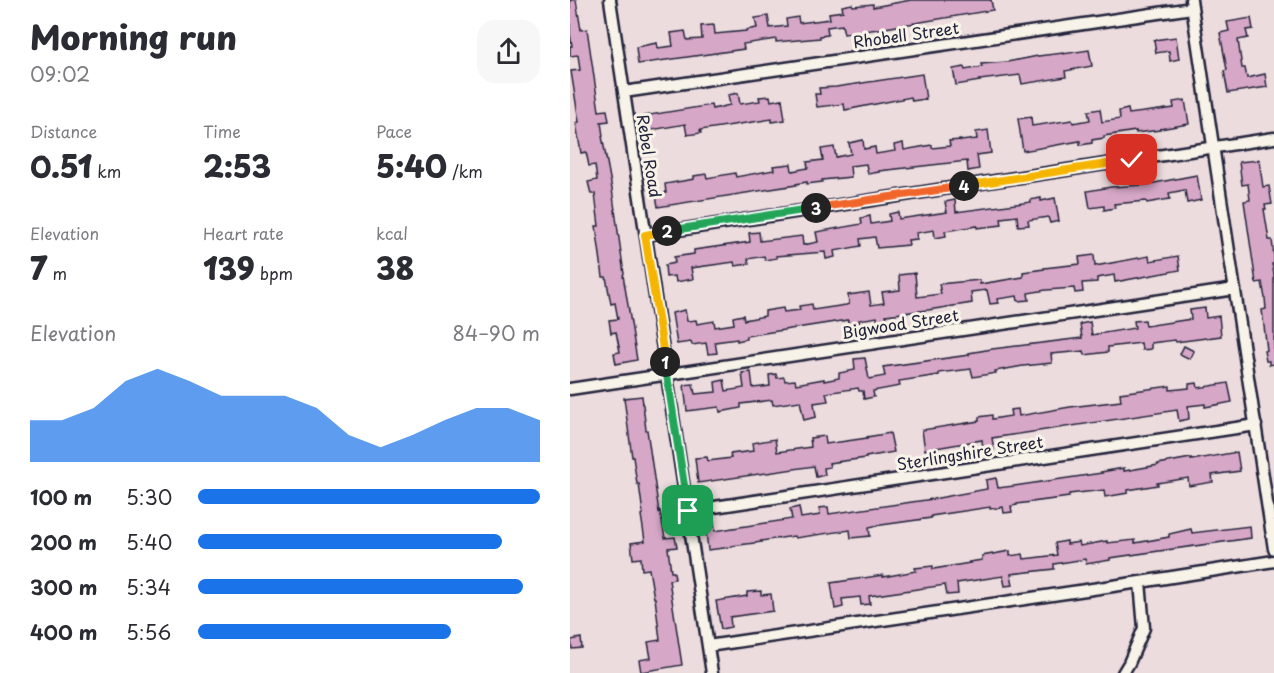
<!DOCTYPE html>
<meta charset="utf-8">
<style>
body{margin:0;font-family:"Playpen Sans",sans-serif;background:#f7f7f7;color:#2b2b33;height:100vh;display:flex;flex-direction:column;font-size:22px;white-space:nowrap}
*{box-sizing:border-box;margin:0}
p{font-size:20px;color:#7c7c81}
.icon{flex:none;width:33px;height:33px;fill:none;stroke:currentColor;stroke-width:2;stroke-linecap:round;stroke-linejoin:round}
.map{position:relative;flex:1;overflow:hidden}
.panel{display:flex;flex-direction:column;background:#fff;width:570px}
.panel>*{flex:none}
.pin{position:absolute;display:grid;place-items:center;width:51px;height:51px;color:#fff;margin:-26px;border-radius:12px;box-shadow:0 3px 9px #0006}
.km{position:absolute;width:30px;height:30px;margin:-15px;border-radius:50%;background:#222;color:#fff;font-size:16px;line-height:30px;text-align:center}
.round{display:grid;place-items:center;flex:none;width:63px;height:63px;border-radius:18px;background:#f7f7f7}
.summary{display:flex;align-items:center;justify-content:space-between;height:102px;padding:0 30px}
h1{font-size:33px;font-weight:800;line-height:45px}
.figures{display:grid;grid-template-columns:repeat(3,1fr);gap:9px;height:102px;padding:6px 30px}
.figures div{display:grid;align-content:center}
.figures b{font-size:30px;font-weight:800}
.figures small{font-size:16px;font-weight:400}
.figures p{font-size:16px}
.chart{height:168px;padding:12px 30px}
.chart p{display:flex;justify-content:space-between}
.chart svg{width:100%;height:108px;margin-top:6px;fill:#1a73e8;opacity:.7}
ul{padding:0 30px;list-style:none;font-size:20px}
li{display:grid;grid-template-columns:96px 72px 1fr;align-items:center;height:45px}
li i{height:15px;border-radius:8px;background:#1a73e8}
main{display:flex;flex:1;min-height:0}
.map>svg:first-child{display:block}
.building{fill:#d7a7c7;stroke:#22223b;stroke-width:1.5}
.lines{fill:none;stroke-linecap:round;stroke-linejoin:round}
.minor-casing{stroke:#22223b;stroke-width:15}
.minor{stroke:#f7f3e8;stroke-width:10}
.split-1-casing{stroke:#fff;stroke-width:12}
.split-2-casing{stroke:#fff;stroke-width:12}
.split-3-casing{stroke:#fff;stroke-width:12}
.split-4-casing{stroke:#fff;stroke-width:12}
.split-5-casing{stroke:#fff;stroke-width:12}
.split-1{stroke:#22a559;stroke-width:8}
.split-2{stroke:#f5b400;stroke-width:8}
.split-3{stroke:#22a559;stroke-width:8}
.split-4{stroke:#f0652b;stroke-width:8}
.split-5{stroke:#f5b400;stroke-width:8}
.labels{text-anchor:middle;stroke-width:6;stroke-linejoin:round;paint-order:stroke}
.street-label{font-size:16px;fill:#22223b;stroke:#f7f3e8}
</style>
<main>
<section class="panel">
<div class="summary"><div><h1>Morning run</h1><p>09:02</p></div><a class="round"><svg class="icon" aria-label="share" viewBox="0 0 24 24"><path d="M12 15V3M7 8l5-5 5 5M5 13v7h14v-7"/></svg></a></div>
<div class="figures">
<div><p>Distance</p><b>0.51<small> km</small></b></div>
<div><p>Time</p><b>2:53</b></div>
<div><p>Pace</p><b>5:40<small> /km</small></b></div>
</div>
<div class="figures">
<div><p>Elevation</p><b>7<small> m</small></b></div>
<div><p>Heart rate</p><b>139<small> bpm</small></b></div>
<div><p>kcal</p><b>38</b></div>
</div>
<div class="chart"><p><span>Elevation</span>84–90 m</p>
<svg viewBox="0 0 160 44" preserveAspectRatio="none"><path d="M0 44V27L10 27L20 22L30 11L40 6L50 11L60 17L70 17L80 17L90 22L100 33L110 38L120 33L130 27L140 22L150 22L160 27V44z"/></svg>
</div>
<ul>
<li><b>100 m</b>5:30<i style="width:100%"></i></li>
<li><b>200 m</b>5:40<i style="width:89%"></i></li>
<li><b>300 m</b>5:34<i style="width:95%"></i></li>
<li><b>400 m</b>5:56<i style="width:74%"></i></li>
</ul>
</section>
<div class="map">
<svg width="704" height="673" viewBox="0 0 704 673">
<rect width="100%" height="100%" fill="#eddcde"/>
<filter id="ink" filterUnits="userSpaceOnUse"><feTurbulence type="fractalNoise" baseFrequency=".0167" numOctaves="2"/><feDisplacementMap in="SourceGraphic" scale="12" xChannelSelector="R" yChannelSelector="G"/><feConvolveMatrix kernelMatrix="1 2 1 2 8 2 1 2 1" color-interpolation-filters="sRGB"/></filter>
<g filter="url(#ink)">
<!-- building -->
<path class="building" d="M0 0H6L11 30 17 29 29 111 37 110 39 121 31 122 33 136H32L42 189 54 274 53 275 67 360 46 364 44 353 50 352 46 332 41 333 39 320 48 319 45 303 41 304 36 277H33L26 226H29L25 194H21L18 182 27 180 25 165 19 166 16 152 11 153 6 123 9 122 1 71 10 70 8 55 0 56V46H2L0 33Z
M341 0H421L423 10 315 28 274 34 272 25 257 27 258 35 250 36V38L206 42V39L173 44 174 49 68 64 66 47 87 43 88 48 103 46 101 33 115 31 117 40 132 39 131 26 144 25 145 34 176 31V30L187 28 185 18 198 16 200 28 217 26 216 19 228 17 229 23 260 19 259 13 273 11 272 6 282 4 283 6 303 4V7Z
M681 18 683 29 676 30 678 38 668 40 672 68H675L677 78 695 74 697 87 658 93 654 71 657 70 650 33 659 31 657 22Z
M606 37 609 59 600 61 599 51 586 53 584 40Z
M519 50 522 66 495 71 496 77 452 84 450 75 409 80 410 81 386 85 383 69 394 67 395 70 412 67 411 64 437 62 468 56 493 53V54Z
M352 74 356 99 342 101 341 97 275 110 274 104 247 107 245 94H250L249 88 266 87Z
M168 93 170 104 190 101 189 97 200 96 201 101 212 99 215 120 202 122V119L163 125 130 130 131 133 117 135 115 124 76 131 73 116 141 105 142 109 160 105 158 95Z
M615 100 619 124 590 129V130L566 133V131L534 136V138L522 140V143L510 145V141L453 151 448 119 461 117 462 126 502 120 503 123 520 120 518 111 530 109 532 122 550 119 549 111 558 109 559 114 604 108 603 102Z
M418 130 421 153 407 155 409 169 398 171 397 161 309 171V172L298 174 296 164 280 166 281 177 252 180V182L237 184V182L226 184V185L88 207 86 195 96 193 95 184 124 179V176L136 174 137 178 165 173 166 177 204 170 203 166 221 164 222 171 238 168 237 162 253 160 251 149 264 147 266 157 281 154 279 143 293 140 294 149 305 147 306 154 325 151 324 145 333 143 334 150 362 145V148L380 146 379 141 391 140V141L407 139 406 132Z
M689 160 693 187 699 186 702 204 695 205 696 209H694L699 240H702L704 257V264H702L704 275V364L699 365V361H696L694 351 697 350 692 310 696 309 695 298 692 282 686 283 674 201 680 200 678 184 672 185 669 162Z
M627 175 631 200 617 203 615 190 599 193 600 199 577 203 576 201 544 204 545 208 534 210V206L520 208 517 191 541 187 574 185Z
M471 198V201L485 198 489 221 480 223 478 217 458 220 459 225 448 226 447 216 431 218 432 225 407 228V226L375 231 376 236 365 238 364 230 346 233 347 239 338 240 339 245 307 248 305 237 290 239 291 246 264 251 265 257 256 259 255 252 206 256 207 258 195 260 194 256 178 259 179 264 165 266 164 262 121 268 123 279 106 282 105 276 96 277 95 265 105 263 104 257 124 254V250L180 242 179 233 189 232 190 241 232 236 233 245 248 242 246 232 292 224 291 218 300 216 301 224 320 221 319 214 328 212 329 219 377 212 375 202 385 200 386 212 461 202 460 200Z
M524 255 525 266 579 256 580 261 608 256 610 270 545 282 544 275 527 278V282L512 283 513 292 505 293 504 288 476 290 458 293 459 300 448 301 447 296 427 299 428 303 420 304 417 290 401 292 402 303 358 310 316 315 318 324 308 326 307 317 289 320 290 325 278 327V320L176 336V339L167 341V339L145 342 147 353 138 354 136 343 122 345 121 342 107 344 102 313 115 310 117 321 126 320 127 324 144 321 145 327 164 324 163 317 173 315 174 320 195 316V311L213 308 214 312 230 310 229 306 242 304 243 310 276 305 279 304 278 295 299 292 301 305 314 303 312 292 330 290 329 275 345 273 347 297 371 294 369 284 410 280V284L453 277V272L474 269V268L510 264 509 257Z
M635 308 636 318 649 316 651 336 606 342 605 340 581 343V349L572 350 571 343 538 347V352L515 355 514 351 481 354 482 363 453 366 425 371 426 373 403 377 401 369 369 373V375L329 381 330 386 303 391 304 397 294 399 293 391H289L288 388 256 393 258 401 244 403 246 417 234 420 230 401 203 405 202 400 171 404V408L150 412 149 407 117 411 114 385 123 384 125 394 146 392 145 382 154 380 156 391 174 388 172 373 181 372 183 388 200 386 199 375 206 374 207 378 214 377 215 381 225 380 226 384 254 379V381L269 378V373L285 370 284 359 295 358 299 379 315 376 313 367 399 355V353L422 349 512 338 510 324 520 322 522 335 565 328 564 321 575 320 576 326 621 319 620 310Z
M614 346 624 351 620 359 610 354Z
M627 383 628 388 658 383 662 402 635 407V404L618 406 619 419 609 421 607 410 422 438 424 450 413 451 412 440 355 450 352 430 409 421V417L422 415V419L441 416 440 410 448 409 449 416 500 407 551 401 550 393 600 386V390L619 388V384Z
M72 396 76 430H77L89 512 90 511 95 538 105 537 107 547 98 548 101 572H104L105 579 99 580 112 665 71 672 69 660 81 658 78 642 90 640 85 598H84L79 569 72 570 71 558 63 559 61 543 75 541 71 515 73 514 69 484H67L63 457H62L54 398Z
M320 433 324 452 296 457V458L259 463 260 467 254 468 255 475 246 477 244 466 128 483 125 458 137 457 138 461 161 458 160 454 183 451 182 443 205 439 207 452 241 447 240 438 255 436 256 444 297 438V437Z
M667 452 670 471 642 475 643 482 619 486 618 478 587 483 588 485 558 490V493L535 497 534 490 499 494V497L447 504V505L441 506 442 512 434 513 433 507 420 509V507L361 516V518L304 526 299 527 300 536 281 538 280 530 225 538 224 536 191 541 192 542 162 546V547L138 550 135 523 144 522 145 531 163 528 222 519 220 509 229 507 231 518 250 515 249 508 258 507 259 514 363 499 417 489 416 480 426 478 428 488 444 486 532 473 531 472 554 468V471L588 465V464L621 458V460Z
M680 526 681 538 540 558V560L516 564 515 559 484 564V569L441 574 443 585 435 586 433 576 387 583 388 594 377 595 375 585 299 596 300 604 291 605 290 597 272 599 273 607 265 609 261 583 313 575V577L346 571 345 568 363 566V569L400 563 399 562 412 560V556L440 551V556L453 554 454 559 487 555 485 543 497 541V544L509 542 510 546 537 541V543L565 540V543L599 537V534L621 529 622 533Z
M191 591V595L201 594 203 611 160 617 161 627 151 629 146 601 177 596V592Z
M11 638 12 648 2 649 1 640Z"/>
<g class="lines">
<!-- minor casing -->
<g class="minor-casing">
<path id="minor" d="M40 0 142 673
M621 0 704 549
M54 92 622 8
M76 235 704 138
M0 389 665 289
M118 511 686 425
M138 646 570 582 704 561
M553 673 559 663 574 628 570 582"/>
</g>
<!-- minor -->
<use href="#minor" class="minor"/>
</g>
</g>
<g class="lines" filter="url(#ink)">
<!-- split-1 casing -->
<g class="split-1-casing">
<path id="split-1" d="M95 362 118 511"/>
</g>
<!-- split-2 casing -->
<g class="split-2-casing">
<path id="split-2" d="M95 362 75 235 97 231"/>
</g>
<!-- split-3 casing -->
<g class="split-3-casing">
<path id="split-3" d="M97 231 246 208"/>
</g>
<!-- split-4 casing -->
<g class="split-4-casing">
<path id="split-4" d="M246 208 394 186"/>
</g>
<!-- split-5 casing -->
<g class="split-5-casing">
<path id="split-5" d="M394 186 562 160"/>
</g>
<!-- split-1 -->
<use href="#split-1" class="split-1"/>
<!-- split-2 -->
<use href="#split-2" class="split-2"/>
<!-- split-3 -->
<use href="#split-3" class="split-3"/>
<!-- split-4 -->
<use href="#split-4" class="split-4"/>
<!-- split-5 -->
<use href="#split-5" class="split-5"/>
</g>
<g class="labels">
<!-- street labels -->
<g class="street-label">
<text transform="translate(336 35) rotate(-8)" y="6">Rhobell Street</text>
<text transform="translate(79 156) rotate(81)" y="6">Rebel Road</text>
<text transform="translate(330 324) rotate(-9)" y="6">Bigwood Street</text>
<text transform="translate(400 453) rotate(-9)" y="6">Sterlingshire Street</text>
</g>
</g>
</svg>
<div class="pin" style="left:118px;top:511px;background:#1e9e55"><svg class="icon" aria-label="arrive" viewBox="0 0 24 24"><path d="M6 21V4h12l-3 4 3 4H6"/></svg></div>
<div class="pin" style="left:562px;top:160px;background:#d93025"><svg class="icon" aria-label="check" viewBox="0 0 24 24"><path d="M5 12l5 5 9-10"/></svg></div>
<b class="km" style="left:95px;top:362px">1</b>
<b class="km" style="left:97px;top:231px">2</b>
<b class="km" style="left:246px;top:208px">3</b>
<b class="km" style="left:394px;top:186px">4</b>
</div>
</main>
